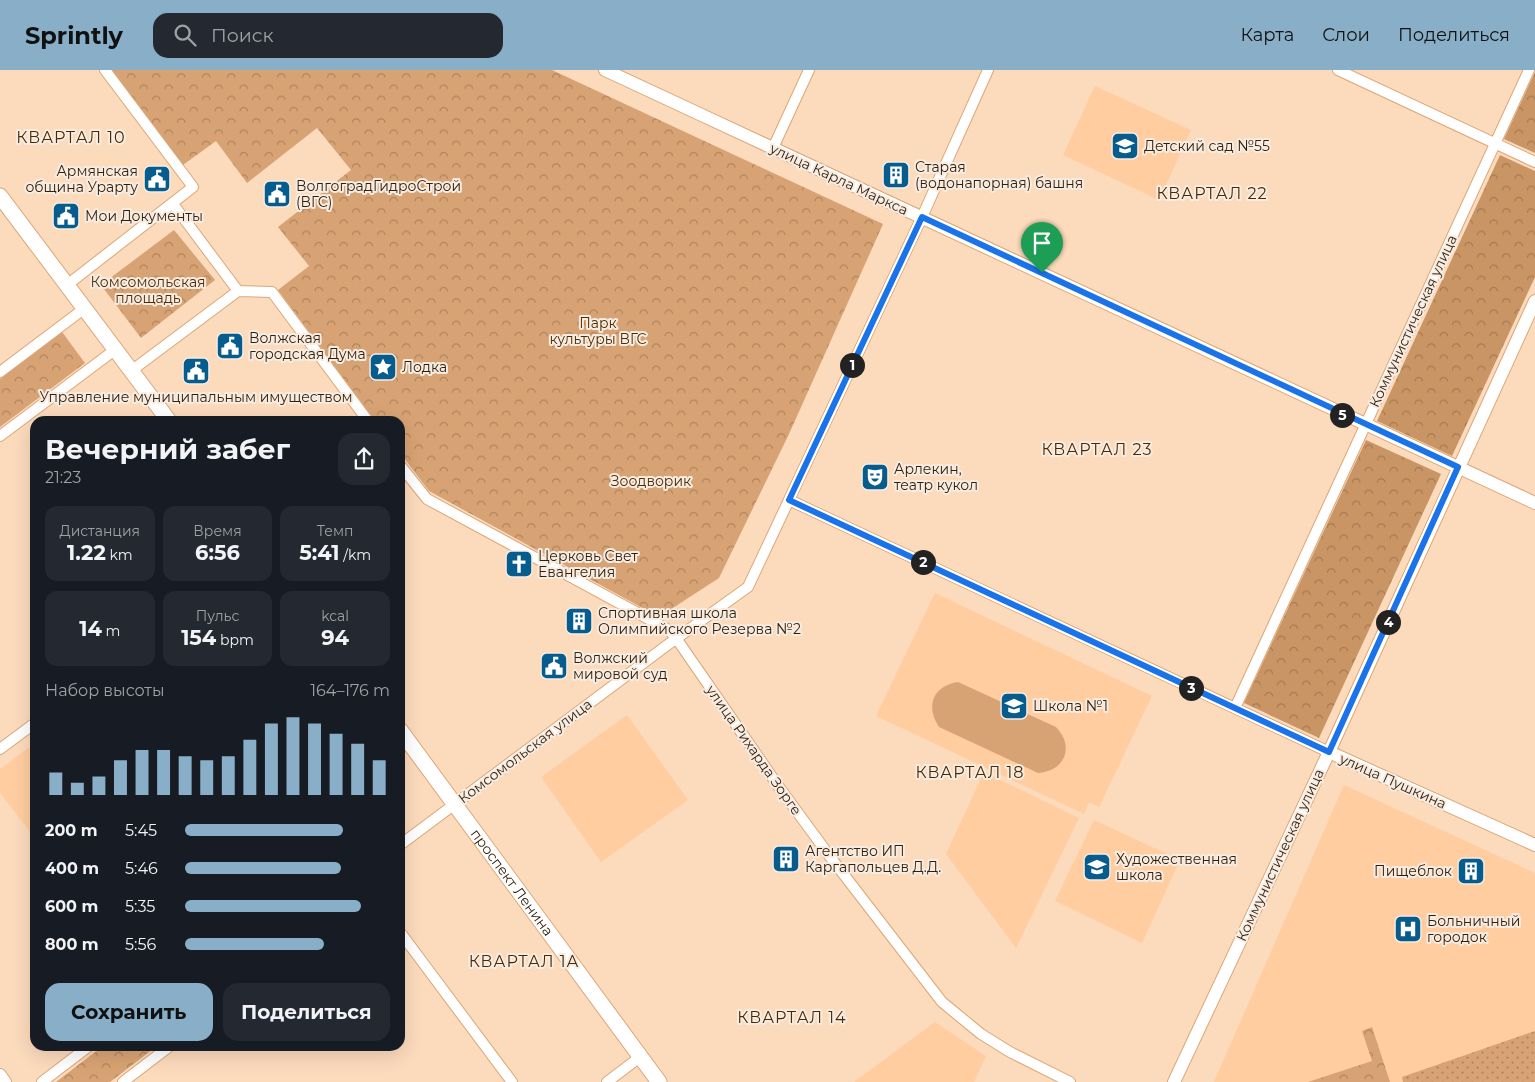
<!DOCTYPE html>
<html lang="ru">
<meta charset="utf-8">
<style>
body{margin:0;font-family:Montserrat,sans-serif;background:#242831;color:#f1f3f6;height:100vh;display:flex;flex-direction:column;font-size:19px;white-space:nowrap}
*{box-sizing:border-box;margin:0}
p{font-size:16px;color:#9ea1a6}
.icon{flex:none;width:28px;height:28px;fill:none;stroke:currentColor;stroke-width:2;stroke-linecap:round;stroke-linejoin:round}
.map{position:relative;flex:1;overflow:hidden}
.drawer{position:absolute;left:30px;top:346px;width:375px;height:635px;display:flex;flex-direction:column;background:#171b24;border-radius:15px;box-shadow:0 5px 20px #0002}
.drawer>*{flex:none}
.pin{position:absolute;display:grid;place-items:center;width:42px;height:42px;color:#fff;margin:-51px -21px;border-radius:50% 50% 50% 0;rotate:-45deg;box-shadow:0 0 5px #0007}
.pin .icon{rotate:45deg}
.km{position:absolute;width:25px;height:25px;margin:-12px;border-radius:50%;background:#222;color:#fff;font-size:14px;line-height:25px;text-align:center}
.round{display:grid;place-items:center;flex:none;width:52px;height:52px;border-radius:15px;background:#242831}
.headline{display:flex;align-items:center;justify-content:space-between;height:85px;padding:0 15px}
h1{font-size:28px;font-weight:700;line-height:38px}
.metrics{display:grid;grid-template-columns:repeat(3,1fr);gap:8px;height:85px;padding:5px 15px}
.metrics div{display:grid;align-content:center;border-radius:12px;background:#242831;text-align:center}
.metrics b{font-size:21px;font-weight:700}
.metrics small{font-size:14px;font-weight:400}
.metrics p{font-size:14px}
.chart{height:140px;padding:10px 15px}
.chart p{display:flex;justify-content:space-between}
.chart svg{width:100%;height:90px;margin-top:5px;stroke:#88afc7;stroke-width:6}
.button{display:flex;gap:10px;margin-top:auto;padding:10px 15px}
.button a{flex:1;height:58px;border-radius:15px;background:#88afc7;color:#111;font-size:20px;font-weight:700;line-height:58px;text-align:center}
.button a+a{background:#242831;color:#f1f3f6}
ul{padding:0 15px;list-style:none;font-size:16px}
li{display:grid;grid-template-columns:80px 60px 1fr;align-items:center;height:38px}
li i{height:12px;border-radius:6px;background:#88afc7}
header{display:flex;align-items:center;gap:30px;box-sizing:border-box;height:70px;padding:0 25px;background:#88afc7;color:#111}
header strong{font-size:24px}
nav{display:flex;gap:28px;margin-inline-start:auto;font-size:18px}
.search{width:350px;height:45px;background:#242831;display:flex;align-items:center;gap:12px;box-sizing:border-box;padding:0 18px;border-radius:15px;color:#9ea1a6;font-size:19px}
.map>svg:first-child{display:block}
.built{fill:#ffcda0}
.grass{fill:url(#grass-dots)}
.forest{fill:url(#forest-crowns)}
.park{fill:url(#park-crowns)}
.pitch{fill:#d8a374}
.lines{fill:none;stroke-linecap:round;stroke-linejoin:round}
.minor-casing{stroke:#dda675;stroke-width:12}
.tertiary-casing{stroke:#dda675;stroke-width:14}
.primary-casing{stroke:#dda675;stroke-width:17}
.minor{stroke:#fff;stroke-width:10}
.tertiary{stroke:#fff;stroke-width:12}
.primary{stroke:#fff;stroke-width:15}
.route-casing{stroke:#fff;stroke-width:10}
.route{stroke:#1a73e8;stroke-width:6}
.labels{text-anchor:middle;stroke-width:4;stroke-linejoin:round;paint-order:stroke}
.poi-label{font-size:14px;fill:#321e09;stroke:#f7ece2;text-anchor:start}
.street-label{font-size:14px;fill:#321e09;stroke:#f7ece2}
.park-label{font-size:14px;fill:#4f2c03;stroke:#f7ece2}
.quarter-label{font-size:16px;letter-spacing:1px;fill:#4c2900;stroke:#f7ece2}
</style>
<header>
<strong>Sprintly</strong>
<div class="search"><svg class="icon" aria-label="search" viewBox="0 0 24 24"><circle cx="10" cy="10" r="6"/><path d="M15 15l6 6"/></svg>Поиск</div>
<nav><a>Карта</a><a>Слои</a><a>Поделиться</a></nav>
</header>
<div class="map">
<svg width="1535" height="1012" viewBox="0 0 1535 1012">
<defs>
<pattern id="grass-dots" width="8" height="8" patternUnits="userSpaceOnUse" patternTransform="scale(1.25)"><rect width="8" height="8" fill="#d8a374"/><path d="M2 2h.1M6 6h.1" fill="none" stroke="#b0845d" stroke-width="1.8" stroke-linecap="round"/></pattern>
<pattern id="forest-crowns" width="20" height="18" patternUnits="userSpaceOnUse" patternTransform="scale(1.25)"><rect width="20" height="18" fill="#ca9564"/><path d="M2 6a3 3 0 1 1 6 0M12 15a3 3 0 1 1 6 0" fill="none" stroke="#a57951"/></pattern>
<pattern id="park-crowns" width="20" height="18" patternUnits="userSpaceOnUse" patternTransform="scale(1.25)"><rect width="20" height="18" fill="#d8a374"/><path d="M2 6a3 3 0 1 1 6 0M12 15a3 3 0 1 1 6 0" fill="none" stroke="#b0845d"/></pattern>
</defs>
<rect width="100%" height="100%" fill="#fcdabc"/>
<!-- built -->
<path class="built" d="M1095 16 1191 60 1159 130 1063 85Z
M935 523 1152 626 1099 737 1089 732 1084 744 876 646Z
M627 645 688 730 601 792 541 707Z
M35 673V768L0 723V699Z
M984 702 1079 748 1016 878 946 784Z
M1344 715 1535 803V1012H1214Z
M1094 750 1180 790 1142 873 1055 831Z
M935 952 986 986 974 1012H854Z"/>
<!-- grass -->
<path class="grass" d="M1535 961V1012H1403L1402 1007Z"/>
<!-- forest -->
<path class="forest" d="M1535 2V83L1504 69Z
M1500 85 1535 101V207L1452 386 1377 351Z
M1366 370 1441 404 1319 668 1244 633Z"/>
<!-- park -->
<path class="park" d="M112 0H552L883 154 789 364 719 508 659 547 429 421 400 383V351H375L278 220 309 196 278 157 351 100 317 58 247 113 216 71 183 95Z
M174 160 215 210 141 268 101 215Z
M62 262 85 293 0 357V309Z
M1372 957 1390 1012H1308L1372 991 1362 961Z
M103 976H157L110 1012H56Z"/>
<!-- pitch -->
<path class="pitch" d="M958 612 1056 657C1075 677 1065 701 1038 703L939 657C925 636 933 616 958 612Z"/>
<g class="lines">
<!-- minor casing -->
<g class="minor-casing">
<path id="minor" d="M1338 0 1535 92
M773 78 809 0
M173 134 238 221
M67 215 193 117 105 0
M238 221 272 222 368 351
M131 301 238 221
M0 302 85 238
M0 366 116 279
M400 395 427 429 669 560 676 568 779 717 831 788 942 932 981 964 1010 982 1070 1012
M789 430 1329 682
M1235 638 1529 0
M0 679 35 653
M400 775 666 576 748 517 922 147 988 0
M400 862 512 1012
M42 1012 89 976
M123 1012 170 976
M607 1012 640 987"/>
</g>
<!-- tertiary casing -->
<g class="tertiary-casing">
<path id="tertiary" d="M605 0C915 144 1224 290 1535 433
M1329 682 1535 775
M0 1005 5 1012
M1174 1012 1329 682 1535 231"/>
</g>
<!-- primary casing -->
<g class="primary-casing">
<g id="primary">
<path d="M0 126 169 351"/>
<path id="s1" d="M400 660 659 1012"/>
</g>
</g>
<!-- minor -->
<use href="#minor" class="minor"/>
<!-- tertiary -->
<use href="#tertiary" class="tertiary"/>
<!-- primary -->
<use href="#primary" class="primary"/>
</g>
<g class="lines">
<!-- route casing -->
<g class="route-casing">
<path id="route" d="M922 147 1458 397 1329 682 789 430Z"/>
</g>
<!-- route -->
<use href="#route" class="route"/>
</g>
<!-- icons -->
<defs>
<g id="school-square" transform="scale(1.4375)"><rect x="-9" y="-9" width="18" height="18" rx="4" fill="#075c8e" stroke="#f7ece2"/><path d="M0-5L7-2L0 1L-7-2ZM-4 1L0 2.5L4 1V4Q0 6-4 4Z" fill="#fff"/></g>
<g id="building-square" transform="scale(1.4375)"><rect x="-9" y="-9" width="18" height="18" rx="4" fill="#075c8e" stroke="#f7ece2"/><path d="M-4-6H4V6H1V3H-1V6H-4ZM-2.5-4.3h1.7v1.8h-1.7ZM.8-4.3h1.7v1.8H.8ZM-2.5-1h1.7V.8h-1.7ZM.8-1h1.7V.8H.8Z" fill="#fff"/></g>
<g id="civic-square" transform="scale(1.4375)"><rect x="-9" y="-9" width="18" height="18" rx="4" fill="#075c8e" stroke="#f7ece2"/><path d="M-.6-6.5H3V-4.5H.6V-3L4-1V1h2V6H-6V1h2V-1L-.6-3ZM-1.2 2.5V6h2.4V2.5Z" fill="#fff"/></g>
<g id="sight-square" transform="scale(1.4375)"><rect x="-9" y="-9" width="18" height="18" rx="4" fill="#075c8e" stroke="#f7ece2"/><path d="M0-6L1.8-2.2L6-1.7L2.9 1.2L3.7 5.4L0 3.3L-3.7 5.4L-2.9 1.2L-6-1.7L-1.8-2.2Z" fill="#fff"/></g>
<g id="theatre-square" transform="scale(1.4375)"><rect x="-9" y="-9" width="18" height="18" rx="4" fill="#075c8e" stroke="#f7ece2"/><path d="M-5-5.5Q0-4 5-5.5V0Q5 5 0 6Q-5 5-5 0ZM-3.3-2.5H-1v1.5H-3.3ZM1-2.5H3.3v1.5H1ZM-2.8 1Q0 5.5 2.8 1Z" fill="#fff"/></g>
<g id="church-square" transform="scale(1.4375)"><rect x="-9" y="-9" width="18" height="18" rx="4" fill="#075c8e" stroke="#f7ece2"/><path d="M-1.2-6h2.4v3.5h3.3v2.4h-3.3V6h-2.4V-.1h-3.3v-2.4h3.3Z" fill="#fff"/></g>
<g id="hospital-square" transform="scale(1.4375)"><rect x="-9" y="-9" width="18" height="18" rx="4" fill="#075c8e" stroke="#f7ece2"/><path d="M-5-5h3v3.5h4V-5h3V5h-3V1.5h-4V5h-3Z" fill="#fff"/></g>
</defs>
<g fill-rule="evenodd">
<use href="#school-square" x="1125" y="76"/>
<use href="#building-square" x="896" y="105"/>
<use href="#civic-square" x="157" y="109"/>
<use href="#civic-square" x="277" y="124"/>
<use href="#civic-square" x="66" y="146"/>
<use href="#civic-square" x="230" y="276"/>
<use href="#sight-square" x="383" y="297"/>
<use href="#civic-square" x="196" y="301"/>
<use href="#theatre-square" x="875" y="407"/>
<use href="#church-square" x="519" y="494"/>
<use href="#building-square" x="579" y="551"/>
<use href="#civic-square" x="554" y="596"/>
<use href="#school-square" x="1014" y="636"/>
<use href="#building-square" x="786" y="789"/>
<use href="#school-square" x="1097" y="797"/>
<use href="#building-square" x="1471" y="801"/>
<use href="#hospital-square" x="1408" y="859"/>
</g>
<g class="labels">
<!-- poi labels -->
<g class="poi-label">
<text x="1144" y="81">Детский сад №55</text>
<text x="915" y="102">Старая<tspan x="915" dy="16">(водонапорная) башня</tspan></text>
<text x="138" y="106" text-anchor="end">Армянская<tspan x="138" dy="16">община Урарту</tspan></text>
<text x="296" y="121">ВолгоградГидроСтрой<tspan x="296" dy="16">(ВГС)</tspan></text>
<text x="85" y="151">Мои Документы</text>
<text x="249" y="273">Волжская<tspan x="249" dy="16">городская Дума</tspan></text>
<text x="402" y="302">Лодка</text>
<text x="196" y="332" text-anchor="middle">Управление муниципальным имуществом</text>
<text x="894" y="404">Арлекин,<tspan x="894" dy="16">театр кукол</tspan></text>
<text x="538" y="491">Церковь Свет<tspan x="538" dy="16">Евангелия</tspan></text>
<text x="598" y="548">Спортивная школа<tspan x="598" dy="16">Олимпийского Резерва №2</tspan></text>
<text x="573" y="593">Волжский<tspan x="573" dy="16">мировой суд</tspan></text>
<text x="1033" y="641">Школа №1</text>
<text x="805" y="786">Агентство ИП<tspan x="805" dy="16">Каргапольцев Д.Д.</tspan></text>
<text x="1116" y="794">Художественная<tspan x="1116" dy="16">школа</tspan></text>
<text x="1452" y="806" text-anchor="end">Пищеблок</text>
<text x="1427" y="856">Больничный<tspan x="1427" dy="16">городок</tspan></text>
</g>
<!-- street labels -->
<g class="street-label">
<text transform="translate(839 109) rotate(25)" y="5">улица Карла Маркса</text>
<text transform="translate(1413 251) rotate(-65)" y="5">Коммунистическая улица</text>
<text transform="translate(754 680) rotate(55)" y="5">улица Рихарда Зорге</text>
<text transform="translate(525 681) rotate(-37)" y="5">Комсомольская улица</text>
<text transform="translate(1393 711) rotate(24)" y="5">улица Пушкина</text>
<text transform="translate(1280 785) rotate(-65)" y="5">Коммунистическая улица</text>
<text dy="5" stroke="none"><textPath href="#s1" startOffset="189">проспект Ленина</textPath></text>
</g>
<!-- park labels -->
<g class="park-label">
<text x="148" y="217">Комсомольская<tspan x="148" dy="16">площадь</tspan></text>
<text x="598" y="258">Парк<tspan x="598" dy="16">культуры ВГС</tspan></text>
<text x="651" y="416">Зоодворик</text>
</g>
<!-- quarter labels -->
<g class="quarter-label">
<text x="71" y="73">КВАРТАЛ 10</text>
<text x="1212" y="129">КВАРТАЛ 22</text>
<text x="1097" y="385">КВАРТАЛ 23</text>
<text x="970" y="708">КВАРТАЛ 18</text>
<text x="524" y="897">КВАРТАЛ 1А</text>
<text x="792" y="953">КВАРТАЛ 14</text>
</g>
</g>
</svg>
<div class="pin" style="left:1042px;top:203px;background:#1e9e55"><svg class="icon" aria-label="arrive" viewBox="0 0 24 24"><path d="M6 21V4h12l-3 4 3 4H6"/></svg></div>
<b class="km" style="left:852px;top:295px">1</b>
<b class="km" style="left:923px;top:492px">2</b>
<b class="km" style="left:1191px;top:618px">3</b>
<b class="km" style="left:1388px;top:552px">4</b>
<b class="km" style="left:1342px;top:345px">5</b>
<section class="drawer">
<div class="headline"><div><h1>Вечерний забег</h1><p>21:23</p></div><a class="round"><svg class="icon" aria-label="share" viewBox="0 0 24 24"><path d="M12 15V3M7 8l5-5 5 5M5 13v7h14v-7"/></svg></a></div>
<div class="metrics">
<div><p>Дистанция</p><b>1.22<small> km</small></b></div>
<div><p>Время</p><b>6:56</b></div>
<div><p>Темп</p><b>5:41<small> /km</small></b></div>
</div>
<div class="metrics">
<div><b>14<small> m</small></b></div>
<div><p>Пульс</p><b>154<small> bpm</small></b></div>
<div><p>kcal</p><b>94</b></div>
</div>
<div class="chart"><p><span>Набор высоты</span>164–176 m</p>
<svg viewBox="0 0 160 44" preserveAspectRatio="none"><path d="M5 44V33M15 44V38M25 44V35M35 44V27M45 44V22M55 44V22M65 44V25M75 44V27M85 44V25M95 44V17M105 44V9M115 44V6M125 44V9M135 44V14M145 44V19M155 44V27"/></svg>
</div>
<ul>
<li><b>200 m</b>5:45<i style="width:77%"></i></li>
<li><b>400 m</b>5:46<i style="width:76%"></i></li>
<li><b>600 m</b>5:35<i style="width:86%"></i></li>
<li><b>800 m</b>5:56<i style="width:68%"></i></li>
</ul>
<div class="button"><a>Сохранить</a><a>Поделиться</a></div>
</section>
</div>
